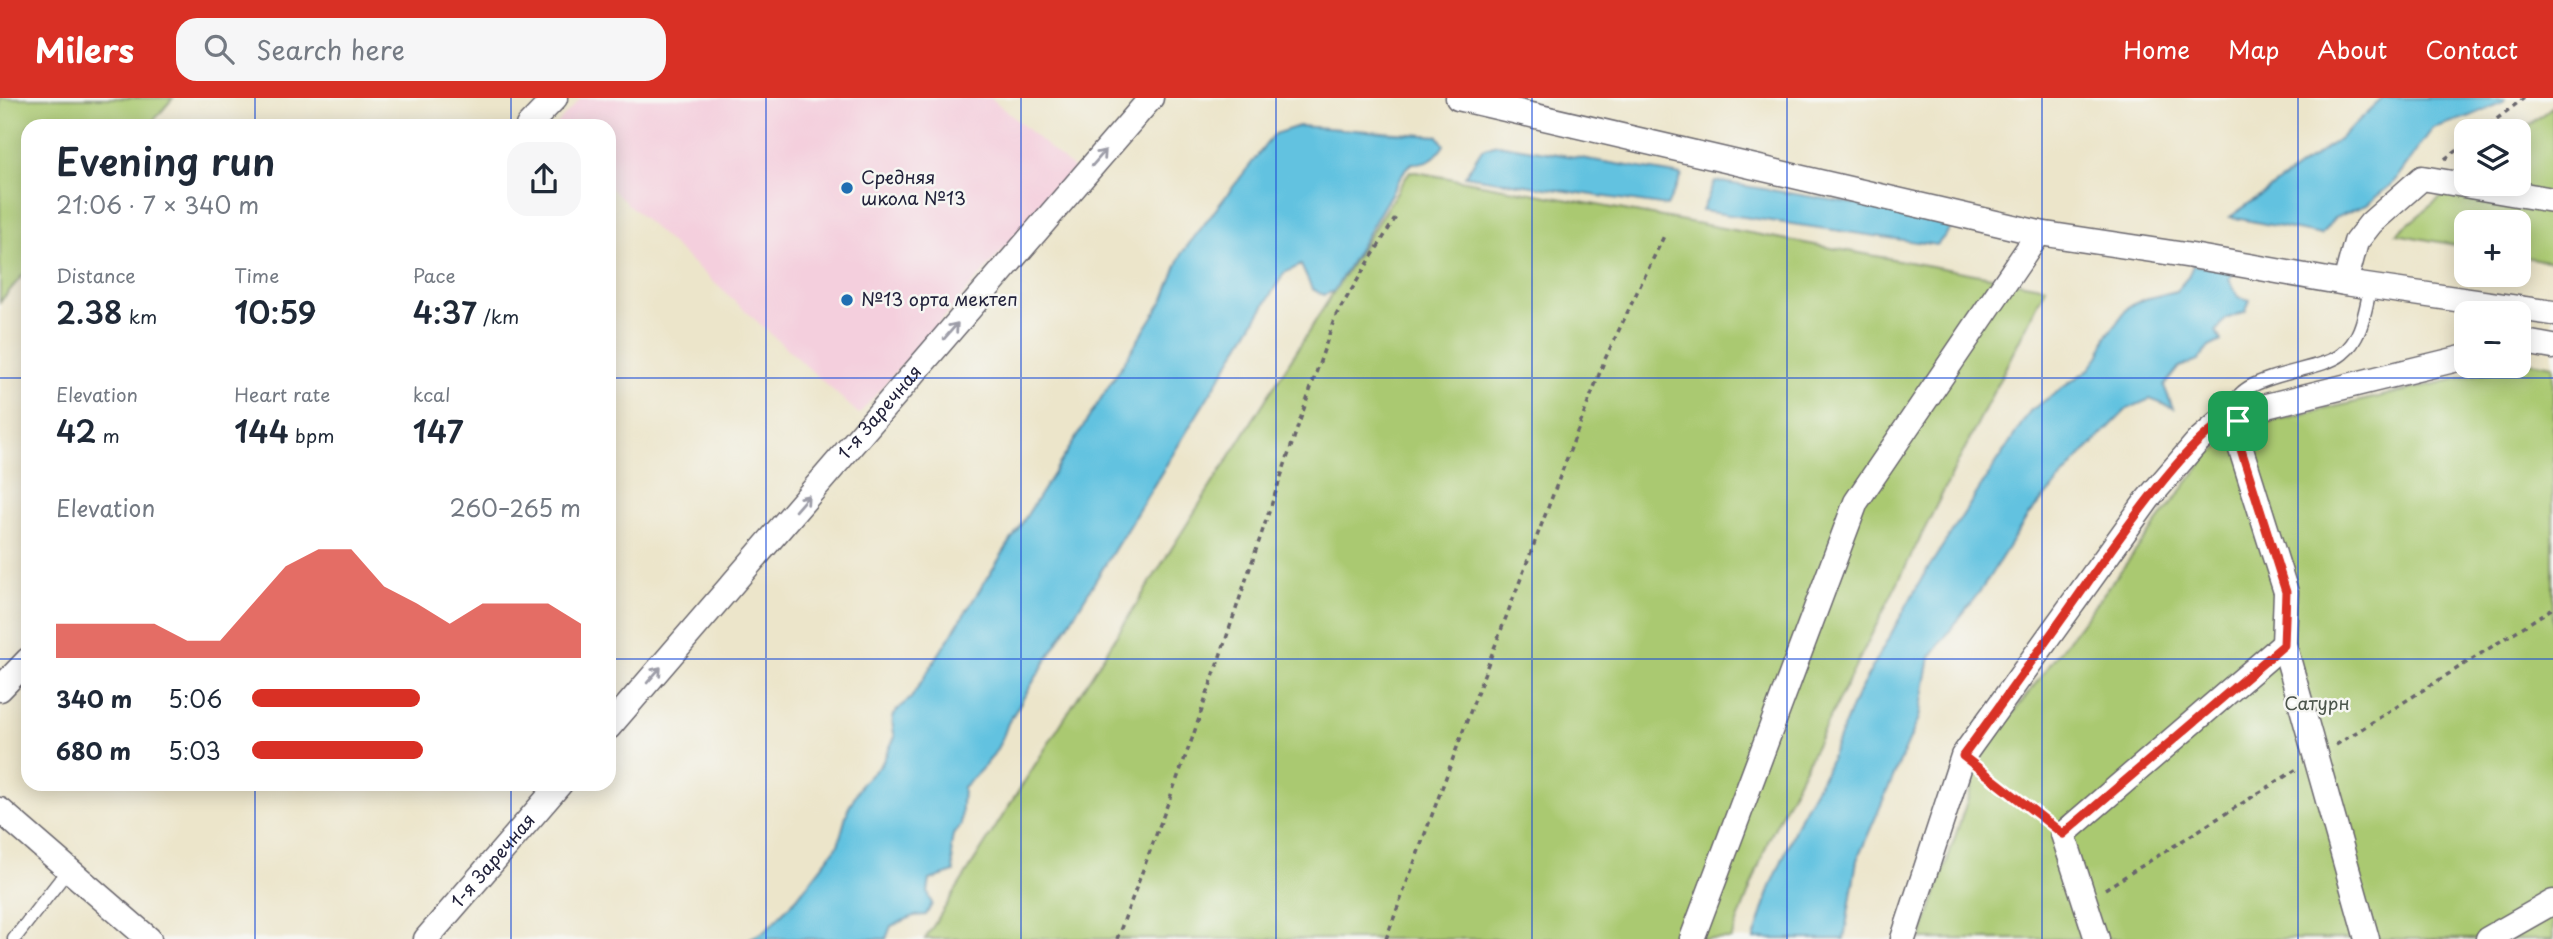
<!DOCTYPE html>
<meta charset="utf-8">
<style>
body{margin:0;font-family:"Playpen Sans",sans-serif;background:#f6f6f7;color:#1f2937;height:100vh;display:flex;flex-direction:column;font-size:26px;white-space:nowrap}
*{box-sizing:border-box;margin:0}
p{font-size:23px;color:#747a83}
.icon{flex:none;width:38px;height:38px;fill:none;stroke:currentColor;stroke-width:2;stroke-linecap:round;stroke-linejoin:round}
.map{position:relative;flex:1;overflow:hidden}
.details{position:absolute;left:21px;top:21px;width:595px;height:672px;display:flex;flex-direction:column;background:#fff;border-radius:21px;box-shadow:0 4px 18px #0003}
.details>*{flex:none}
.tools{position:absolute;left:2454px;top:21px;display:grid;gap:14px}
.tools a{display:grid;place-items:center;width:77px;height:77px;border-radius:14px;background:#fff;box-shadow:0 4px 18px #0003;font-size:35px}
.pin{position:absolute;display:grid;place-items:center;width:60px;height:60px;color:#fff;margin:-30px;border-radius:14px;box-shadow:0 4px 10px #0006}
.round{display:grid;place-items:center;flex:none;width:74px;height:74px;border-radius:21px;background:#f6f6f7}
.head{display:flex;align-items:center;justify-content:space-between;height:119px;padding:0 35px}
h1{font-size:38px;font-weight:600;line-height:52px}
.figures{display:grid;grid-template-columns:repeat(3,1fr);gap:10px;height:119px;padding:7px 35px}
.figures div{display:grid;align-content:center}
.figures b{font-size:30px;font-weight:600}
.figures small{font-size:19px;font-weight:400}
.figures p{font-size:19px}
.chart{height:196px;padding:14px 35px}
.chart p{display:flex;justify-content:space-between}
.chart svg{width:100%;height:126px;margin-top:7px;fill:#d93025;opacity:.7}
ul{padding:0 35px;list-style:none;font-size:23px}
li{display:grid;grid-template-columns:112px 84px 1fr;align-items:center;height:52px}
li i{height:18px;border-radius:9px;background:#d93025}
header{display:flex;align-items:center;gap:42px;box-sizing:border-box;height:98px;padding:0 35px;background:#d93025;color:#fff}
header strong{font-size:33px}
nav{display:flex;gap:38px;margin-inline-start:auto;font-size:24px}
.search{width:490px;height:63px;background:#f6f6f7;display:flex;align-items:center;gap:18px;box-sizing:border-box;padding:0 24px;border-radius:21px;color:#747a83;font-size:26px}
.map>svg:first-child{display:block}
.built{fill:#f4cfdd}
.green{fill:#aac971;stroke:#667656;stroke-width:2}
.water{fill:#62c2e0;stroke:#42728e;stroke-width:2}
.lines{fill:none;stroke-linecap:round;stroke-linejoin:round}
.service-casing{stroke:#69666d;stroke-width:15}
.minor-casing{stroke:#69666d;stroke-width:27}
.path{stroke:#69666d;stroke-width:3.5;stroke-dasharray:5 5;stroke-linecap:butt}
.service{stroke:#fff;stroke-width:12}
.minor{stroke:#fff;stroke-width:24}
.oneway{stroke:#9c9ca7}
.route-casing{stroke:#fff;stroke-width:14}
.route{stroke:#d93025;stroke-width:9}
.grid{fill:none;stroke:#1d4ed8;stroke-width:2;stroke-opacity:0.55}
.poi-dot{fill:#1f6fb2;stroke:#f6f6f2;stroke-width:2.5}
.labels{text-anchor:middle;stroke-width:5;stroke-linejoin:round;paint-order:stroke}
.poi-label{font-size:18px;fill:#22223b;stroke:#f6f6f2;text-anchor:start}
.street-label{font-size:18px;fill:#22223b;stroke:#f6f6f2}
.park-label{font-size:18px;fill:#4b544b;stroke:#f6f6f2}
</style>
<header>
<strong>Milers</strong>
<div class="search"><svg class="icon" aria-label="search" viewBox="0 0 24 24"><circle cx="10" cy="10" r="6"/><path d="M15 15l6 6"/></svg>Search here</div>
<nav><a>Home</a><a>Map</a><a>About</a><a>Contact</a></nav>
</header>
<div class="map">
<svg width="2553" height="841" viewBox="0 0 2553 841">
<rect width="100%" height="100%" fill="#f6f6f2"/>
<filter id="ink" filterUnits="userSpaceOnUse"><feTurbulence type="fractalNoise" baseFrequency=".0143" numOctaves="2"/><feDisplacementMap in="SourceGraphic" scale="14" xChannelSelector="R" yChannelSelector="G"/><feConvolveMatrix kernelMatrix="1 2 1 2 8 2 1 2 1" color-interpolation-filters="sRGB"/></filter>
<filter id="wash" filterUnits="userSpaceOnUse"><feTurbulence type="fractalNoise" baseFrequency=".00686" numOctaves="4" result="noise"/><feDisplacementMap in="SourceGraphic" scale="28" xChannelSelector="R" yChannelSelector="G"/><feGaussianBlur stdDeviation="1.57" result="paint"/><feColorMatrix in="noise" values="0 0 0 0 0 0 0 0 0 0 0 0 0 0 0 0 0 1.4 0 .05"/><feComposite in="paint" operator="in"/></filter>
<g filter="url(#wash)">
<rect width="100%" height="100%" fill="#ece5ca"/>
<!-- built -->
<path class="built" d="M581 0H991L1074 71 859 316 609 89V28H555Z"/>
<!-- green -->
<path class="green" d="M0 0H173L149 28H28V171L0 204Z
M2553 8V164L2518 158V124H2466V149L2396 136 2466 79 2518 86V36Z
M1410 73 2046 189 1769 741 1731 841H925Z
M2531 264 2553 268V841H1921L1983 655 2209 356 2260 326Z"/>
<!-- water -->
<path class="water" d="M2383 0H2505L2503 4 2468 19 2433 30 2393 85 2366 107 2334 120 2321 137 2230 119 2340 40Z
M1299 28 1438 38 1444 47C1435 61 1428 65 1412 65L1406 70 1334 193 1324 197 1312 191 1301 167 1284 175 1008 625C998 656 987 667 963 689L961 727 953 737 951 749 954 774 930 782 928 794 932 806 926 817 914 818 891 828 886 841H749L765 833 797 800 838 747 848 711 861 686 881 667 895 639C889 617 893 614 911 600L1164 201 1182 155 1274 36Z
M1497 46 1682 77 1667 108 1465 78 1482 51Z
M1715 83 1930 118 1953 128 1937 147 1702 113Z
M2193 167 2234 173 2229 182 2239 199 2250 202 2246 213 2226 221 2216 233 2221 243 2209 249 2198 263 2179 269 2164 288 2173 310 2150 301 2127 311 2082 357 2027 419 1983 489 1930 559 1919 620 1857 762 1844 841H1754L1770 791 1800 719 1824 676 1856 599 1922 480 2030 313 2089 271 2100 257 2106 239 2129 208 2145 201 2176 193 2188 179Z"/>
</g>
<g filter="url(#ink)">
<g class="lines">
<!-- service casing -->
<g class="service-casing">
<path id="service" d="M2238 323C2214 276 2317 277 2342 256 2363 240 2365 211 2371 187
M14 841 68 772"/>
</g>
<!-- minor casing -->
<g class="minor-casing">
<g id="minor">
<path d="M1458 0 2039 135 2192 158 2345 185 2553 215"/>
<path d="M528 28 555 0"/>
<path d="M2345 185 2356 144 2371 125 2422 80 2553 102"/>
<path d="M2518 246 2525 244 2553 249"/>
<path d="M0 591 28 562"/>
<path id="s1" d="M609 629 1151 0"/>
<path d="M0 712 149 841"/>
<path id="s2" d="M426 841 560 686"/>
<path d="M1692 841 1856 404 2039 135"/>
<path d="M1903 841 1963 658 2148 401 2198 343 2220 324 2230 321 2238 323"/>
<path d="M2097 841 2063 736 2284 546"/>
<path d="M2367 841 2284 546 2286 494 2238 342C2237 327 2237 321 2250 312L2466 259"/>
<path d="M2488 841 2553 804"/>
</g>
</g>
<!-- path -->
<path class="path" d="M2481 33 2524 0
M2445 61 2466 45
M2336 647 2553 510
M1982 673 2045 722
M2105 791 2297 671
M1117 841 1192 641 1335 219 1396 119
M1386 841 1485 574 1605 261 1664 138"/>
<!-- service -->
<use href="#service" class="service"/>
<!-- minor -->
<use href="#minor" class="minor"/>
</g>
<!-- one-way arrows -->
<defs><path id="oneway-shaft" d="M-6 0H5M1.5-3L5.5 0L1.5 3" fill="none" stroke-width="1.6" stroke-linecap="round" stroke-linejoin="round" transform="scale(1.75)"/></defs>
<g class="oneway">
<use href="#oneway-shaft" transform="translate(1099 60) rotate(-49)"/>
<use href="#oneway-shaft" transform="translate(951 233) rotate(-49)"/>
<use href="#oneway-shaft" transform="translate(802 405) rotate(-49)"/>
<use href="#oneway-shaft" transform="translate(654 577) rotate(-49)"/>
</g>
</g>
<g class="lines" filter="url(#ink)">
<!-- route casing -->
<g class="route-casing">
<path id="route" d="M2230 321 2238 323V342L2286 494 2284 547 2063 736 1963 658C1999 609 2034 560 2069 511 2097 472 2189 333 2230 321Z"/>
</g>
<!-- route -->
<use href="#route" class="route"/>
</g>
<!-- grid -->
<path class="grid" d="M255 0V28M511 0V28M766 0V841M1021 0V841M1276 0V841M1532 0V841M1787 0V841M2042 0V841M2298 0V841M0 280H28M609 280H2553M0 561H28M609 561H2553M255 686V841M511 686V841"/>
<!-- markers -->
<g class="poi-dot">
<circle cx="847" cy="90" r="7"/>
<circle cx="847" cy="202" r="7"/>
</g>
<g class="labels">
<!-- poi labels -->
<g class="poi-label">
<text x="861" y="86">Средняя<tspan x="861" dy="21">школа №13</tspan></text>
<text x="861" y="208">№13 орта мектеп</text>
</g>
<!-- street labels -->
<g class="street-label">
<text dy="6" stroke="none"><textPath href="#s1" startOffset="415">1-я Заречная</textPath></text>
<text dy="6" stroke="none"><textPath href="#s2" startOffset="103">1-я Заречная</textPath></text>
</g>
<!-- park labels -->
<g class="park-label">
<text x="2317" y="612">Сатурн</text>
</g>
</g>
</svg>
<div class="tools">
<a><svg class="icon" aria-label="layers" viewBox="0 0 24 24"><path d="M12 4l9 5-9 5-9-5zM3 14l9 5 9-5"/></svg></a>
<a>+</a>
<a>−</a>
</div>
<div class="pin" style="left:2238px;top:323px;background:#1e9e55"><svg class="icon" aria-label="arrive" viewBox="0 0 24 24"><path d="M6 21V4h12l-3 4 3 4H6"/></svg></div>
<section class="details">
<div class="head"><div><h1>Evening run</h1><p>21:06 · 7 × 340 m</p></div><a class="round"><svg class="icon" aria-label="share" viewBox="0 0 24 24"><path d="M12 15V3M7 8l5-5 5 5M5 13v7h14v-7"/></svg></a></div>
<div class="figures">
<div><p>Distance</p><b>2.38<small> km</small></b></div>
<div><p>Time</p><b>10:59</b></div>
<div><p>Pace</p><b>4:37<small> /km</small></b></div>
</div>
<div class="figures">
<div><p>Elevation</p><b>42<small> m</small></b></div>
<div><p>Heart rate</p><b>144<small> bpm</small></b></div>
<div><p>kcal</p><b>147</b></div>
</div>
<div class="chart"><p><span>Elevation</span>260–265 m</p>
<svg viewBox="0 0 160 44" preserveAspectRatio="none"><path d="M0 44V32L10 32L20 32L30 32L40 38L50 38L60 25L70 12L80 6L90 6L100 19L110 25L120 32L130 25L140 25L150 25L160 32V44z"/></svg>
</div>
<ul>
<li><b>340 m</b>5:06<i style="width:51%"></i></li>
<li><b>680 m</b>5:03<i style="width:52%"></i></li>
</ul>
</section>
</div>
